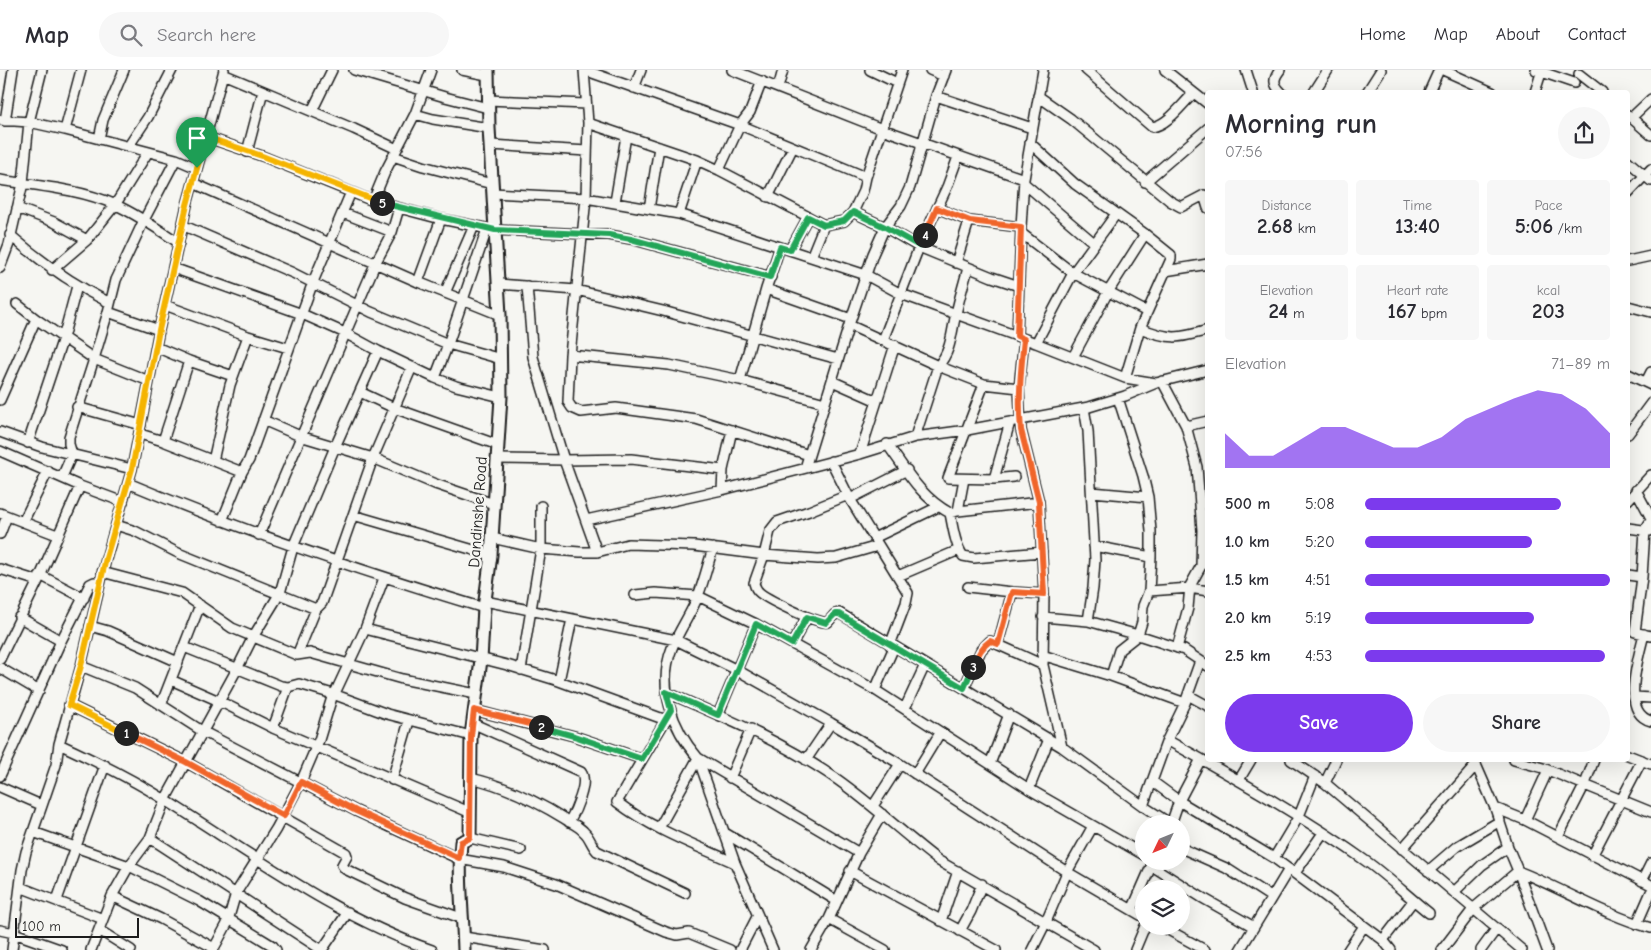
<!DOCTYPE html>
<meta charset="utf-8">
<style>
body{margin:0;font-family:"Comic Neue",sans-serif;background:#f7f7f7;color:#2b2b33;height:100vh;display:flex;flex-direction:column;font-size:19px;white-space:nowrap}
*{box-sizing:border-box;margin:0}
p{font-size:16px;color:#7c7c81}
.icon{flex:none;width:28px;height:28px;fill:none;stroke:currentColor;stroke-width:2;stroke-linecap:round;stroke-linejoin:round}
.map{position:relative;flex:1;overflow:hidden}
.drawer{position:absolute;left:1205px;top:20px;width:425px;height:672px;display:flex;flex-direction:column;background:#fff;border-radius:5px;box-shadow:0 5px 20px #0002}
.drawer>*{flex:none}
.needle{width:32px;rotate:227deg}
.fabs{position:absolute;left:1135px;top:745px;display:grid;gap:10px}
.fabs a{display:grid;place-items:center;width:55px;height:55px;border-radius:50%;background:#fff;box-shadow:0 5px 20px #0002;font-size:25px}
.scale{position:absolute;left:15px;bottom:12px;width:124px;box-sizing:border-box;padding-left:5px;border:2px solid #1c1c1c;border-top:0;font-size:14px;line-height:18px;white-space:nowrap;color:#1c1c1c;-webkit-text-stroke:4px #f6f6f2;paint-order:stroke}
.pin{position:absolute;display:grid;place-items:center;width:42px;height:42px;color:#fff;margin:-51px -21px;border-radius:50% 50% 50% 0;rotate:-45deg;box-shadow:0 0 5px #0007}
.pin .icon{rotate:45deg}
.km{position:absolute;width:25px;height:25px;margin:-12px;border-radius:50%;background:#222;color:#fff;font-size:14px;line-height:25px;text-align:center}
.round{display:grid;place-items:center;flex:none;width:52px;height:52px;border-radius:26px;background:#f7f7f7}
.head{display:flex;align-items:center;justify-content:space-between;height:85px;padding:0 20px}
h1{font-size:28px;font-weight:700;line-height:38px}
.metrics{display:grid;grid-template-columns:repeat(3,1fr);gap:8px;height:85px;padding:5px 20px}
.metrics div{display:grid;align-content:center;border-radius:5px;background:#f7f7f7;text-align:center}
.metrics b{font-size:21px;font-weight:700}
.metrics small{font-size:14px;font-weight:400}
.metrics p{font-size:14px}
.chart{height:140px;padding:10px 20px}
.chart p{display:flex;justify-content:space-between}
.chart svg{width:100%;height:90px;margin-top:5px;fill:#7c3aed;opacity:.7}
.button{display:flex;gap:10px;margin-top:auto;padding:10px 20px}
.button a{flex:1;height:58px;border-radius:30px;background:#7c3aed;color:#fff;font-size:20px;font-weight:700;line-height:58px;text-align:center}
.button a+a{background:#f7f7f7;color:#2b2b33}
ul{padding:0 20px;list-style:none;font-size:16px}
li{display:grid;grid-template-columns:80px 60px 1fr;align-items:center;height:38px}
li i{height:12px;border-radius:6px;background:#7c3aed}
header{display:flex;align-items:center;gap:30px;box-sizing:border-box;height:70px;padding:0 25px;background:#fff;border-bottom:1px solid #e1e1e2}
header strong{font-size:24px}
nav{display:flex;gap:28px;margin-inline-start:auto;font-size:18px}
.search{width:350px;height:45px;background:#f7f7f7;display:flex;align-items:center;gap:12px;box-sizing:border-box;padding:0 18px;border-radius:28px;color:#7c7c81;font-size:19px}
.map>svg:first-child{display:block}
.lines{fill:none;stroke-linecap:round;stroke-linejoin:round}
.minor-casing{stroke:#1c1c1c;stroke-width:12}
.tertiary-casing{stroke:#1c1c1c;stroke-width:15}
.minor{stroke:#f6f6f2;stroke-width:9}
.tertiary{stroke:#f6f6f2;stroke-width:11}
.split-1-casing{stroke:#fff;stroke-width:10}
.split-2-casing{stroke:#fff;stroke-width:10}
.split-3-casing{stroke:#fff;stroke-width:10}
.split-4-casing{stroke:#fff;stroke-width:10}
.split-5-casing{stroke:#fff;stroke-width:10}
.split-6-casing{stroke:#fff;stroke-width:10}
.split-1{stroke:#f5b400;stroke-width:6}
.split-2{stroke:#f0652b;stroke-width:6}
.split-3{stroke:#22a559;stroke-width:6}
.split-4{stroke:#f0652b;stroke-width:6}
.split-5{stroke:#22a559;stroke-width:6}
.split-6{stroke:#f5b400;stroke-width:6}
.labels{text-anchor:middle;stroke-width:5;stroke-linejoin:round;paint-order:stroke}
.street-label{font-size:16px;fill:#1c1c1c;stroke:#f6f6f2}
</style>
<header>
<strong>Map</strong>
<div class="search"><svg class="icon" aria-label="search" viewBox="0 0 24 24"><circle cx="10" cy="10" r="6"/><path d="M15 15l6 6"/></svg>Search here</div>
<nav><a>Home</a><a>Map</a><a>About</a><a>Contact</a></nav>
</header>
<div class="map">
<svg width="1651" height="880" viewBox="0 0 1651 880">
<rect width="100%" height="100%" fill="#f6f6f2"/>
<filter id="ink" filterUnits="userSpaceOnUse"><feTurbulence type="fractalNoise" baseFrequency=".02" numOctaves="2"/><feDisplacementMap in="SourceGraphic" scale="10" xChannelSelector="R" yChannelSelector="G"/><feConvolveMatrix kernelMatrix="1 2 1 2 8 2 1 2 1" color-interpolation-filters="sRGB"/></filter>
<g filter="url(#ink)">
<g class="lines">
<!-- minor casing -->
<g class="minor-casing">
<path id="minor" d="M354 0 445 27 488 38
M462 0 487 5
M584 0 588 53 586 128 570 285 568 332 572 338 581 342 616 338 696 349 809 385
M584 0 740 55 866 107
M732 0 882 59 1024 109
M870 0 897 13
M902 0 866 107 863 121 853 142 885 157 919 177 992 207 1019 216
M930 0 944 6
M1086 0 1152 57C1168 55 1182 34 1194 23
M1165 0 1208 34
M1246 0 1253 22
M1280 0C1273 9 1273 14 1281 22
M1443 0 1492 22
M1536 0 1574 13
M223 4 354 59 397 79
M1579 4 1602 22
M634 18 641 0
M778 18 783 0
M1314 22 1328 0
M1367 22 1381 0
M1429 22 1439 0
M1535 22 1542 0
M936 26 1032 58
M1038 26 1071 49 1170 131 1181 137 1204 125 1208 138
M488 30 586 34
M312 41 332 0
M415 44 433 49 489 58
M1628 45 1651 65
M1631 48 1651 29
M0 50 29 52 65 60 176 89 197 98
M5 51 13 0
M588 53 697 90 719 100 824 155 844 151 853 142
M65 60 81 0
M206 67 262 86 373 131 441 149 495 160 609 165 631 169 771 207
M99 69 103 50 124 0
M1030 73 1075 114 1145 164 1171 185V189L1140 258 1125 308
M490 75 587 81
M128 77 148 47 172 0
M247 82 263 21
M393 86 423 96 492 114
M1628 91 1651 111
M719 100 740 55 750 42 762 11
M0 110C39 116 80 119 116 135 138 145 158 159 179 173
M1145 112 1208 58
M193 113 418 212 500 245
M1025 114 1094 173
M493 123 586 128 679 144 866 205 901 224 1036 273 1125 308 1156 313
M1628 123 1651 99
M768 127 793 77
M373 131 385 102 415 44 431 0
M615 132 626 66
M17 138 54 152 87 170
M937 138 969 151 1021 157
M649 139 659 77
M343 143 392 162
M679 144 697 90
M182 155 293 203 371 242 448 274 501 289
M1021 163 1073 203 1147 242
M10 165C42 193 72 214 110 233
M790 180 808 147
M811 187 824 155
M1628 191 1651 186
M956 193 969 151
M0 198 9 174 23 113 29 52 42 0
M173 198 302 244 345 263 378 281 435 308 456 316 501 327
M52 200 87 170 115 135 148 82
M1165 201 1208 194
M418 212 441 149
M498 214 576 220 663 241 838 289
M527 216 533 287 564 390 597 482
M766 219 851 249
M445 223 474 156
M17 234 36 249 94 289 149 311
M165 235 248 266 288 278
M1628 236 1651 242
M108 242 159 260
M849 255 938 296 984 314 1019 318
M1140 258C1170 270 1178 269 1208 260
M1017 266 1021 157 1024 109 1043 0
M1024 269 1019 318 1021 360 1039 432 1044 524 1043 595 1062 677
M883 270 919 177 947 117 958 87
M1036 273 1073 203 1116 144
M156 277 189 291 233 306
M570 285 669 295 740 310 825 333
M1073 287 1108 222 1145 164
M1628 304 1651 315
M435 308 448 274 487 159
M740 310 766 219 780 177
M832 311 877 331
M1162 311 1186 356 1197 397 1202 460 1201 496 1190 516 1188 538 1177 578
M1646 312 1651 302
M984 314 948 408 994 409 1014 407
M360 322 394 338 498 375
M0 330 36 249
M77 337 141 355
M1084 338 1088 361 1095 490 1093 518 1088 551
M263 350 300 366 373 388 435 414 494 434
M1186 356 1208 351
M0 362 42 377 132 399
M140 364 163 371 242 402
M1628 364 1651 333
M915 367 938 296C952 280 951 263 956 244 959 229 964 213 968 198
M163 371 189 291
M28 373 63 268 77 216
M887 374C906 400 921 428 950 443L958 441 1039 432
M0 381 80 416 123 432
M860 384 895 275
M497 389 564 390 631 389 723 400
M213 391 230 315 248 266
M831 391 850 429 908 523 906 533 890 575
M805 398 849 255 873 184 885 157 901 136 910 117 936 26 946 0
M62 407 72 384 69 374V367L94 289 108 242 116 210 144 150 176 89
M994 409 1010 352
M128 413C245 462 364 502 484 538
M722 420 723 400 732 360
M1636 420 1651 448
M1092 422 1148 427
M848 425 809 441 777 452 770 461 764 485 754 513C755 517 756 520 760 523 769 530 819 555 828 552L835 544 839 543 1062 677 1143 736 1171 754
M850 429 907 400
M1628 430 1651 405
M958 441 964 409
M0 443 57 465
M950 443C953 458 955 474 963 486L974 488 1042 482
M353 445 491 485
M586 450 722 420 860 384 915 367 967 360 1089 337 1125 326 1156 313 1208 300
M1651 450 1645 460 1642 507 1635 562 1651 566
M222 451 242 402 249 390 313 212 351 122
M23 452 48 401
M116 455 135 461 178 483 316 539
M1628 458 1650 461
M0 464 7 446
M259 465 376 192 392 162 399 138
M492 468 541 479 580 482H597L628 474 694 476 764 485 818 489 836 488 878 476
M874 468 938 437
M1094 476 1151 487
M713 478C708 494 704 511 698 526 691 544 679 560 672 578 657 617 672 658 698 688L859 783
M0 499 38 511
M102 502 182 523 232 558 297 585 310 583 402 609 476 624
M40 505 84 528
M1628 505 1642 507
M898 506 959 480
M968 517 1012 522
M1149 521 1190 518 1208 521
M635 525 655 523 698 526 756 554 875 620 1029 719 1144 785
M485 531 676 570 737 600 831 653 900 694 1067 802 1144 847
M19 547 61 571
M1043 547 1088 551 1138 565 1184 580 1208 596
M90 556 108 561 178 592
M365 559 507 595 559 611 666 650
M1644 564C1639 586 1620 643 1651 651
M792 574 807 547
M998 574 1012 522 1044 524
M184 577 281 616 288 617 299 614 333 624 387 644 471 666
M297 585 316 539 322 533 373 388 412 297
M1042 585 1111 606 1185 633
M0 589 38 511 80 416
M81 596 135 618 202 661 356 741 459 789 504 797 556 814 666 862 677 865 689 863 730 880
M0 598 39 621
M521 600 541 479V436
M1111 606 1119 580 1138 565 1142 552 1143 536 1149 521 1151 487V461L1148 427 1143 406 1118 328
M171 610 219 631 273 658 469 742
M559 611 572 549
M964 618 981 580 990 571 1043 595
M875 620 894 577
M666 622C726 648 785 673 838 710 873 735 905 765 939 791L1094 880
M1188 625 1208 636
M1635 627 1651 628
M69 635 186 692 346 783 347 786 342 795 345 799 405 828 461 848
M161 635 200 535
M905 638 925 595
M474 640 574 666 642 689
M718 645 756 554
M668 646 617 732C652 759 695 775 735 793
M472 653 581 702C589 712 575 742 569 752
M273 658 288 617
M1167 670C1237 709 1306 748 1370 794 1390 809 1409 827 1429 843
M59 674C96 691 132 709 167 731 252 784 336 847 432 880
M1628 685 1651 694
M698 688 735 793 773 880
M806 690 831 653
M1291 690 1325 713 1522 880
M1474 690 1495 738 1508 777 1518 801 1547 880
M1514 690 1543 698 1651 742
M990 694 1009 644
M915 704 940 663
M0 706 61 571 90 514 94 512H100
M470 708C503 715 536 731 565 749 571 753 579 756 584 762 590 767 591 775 597 781L685 823
M730 708 751 659
M392 710 409 651
M1239 710 1251 690
M1153 712 1179 731 1274 788 1383 870 1391 880
M1325 713 1336 690
M0 717 41 735
M1029 719 1049 669
M873 736 900 694
M1143 736 1167 670 1185 633 1200 591
M1495 738 1525 750 1651 815
M1525 750 1548 700
M1171 754 1179 731 1201 689
M659 758 698 688
M33 762 129 796 199 831 273 876 276 880
M725 763 837 831
M1558 767 1585 714 1594 690
M150 768 322 880 348 842
M470 768 521 780
M1181 778 1226 798 1271 827
M1402 779 1476 695
M1592 786 1642 690
M1274 788 1299 746 1315 706
M1152 796 1201 827 1254 857
M850 801 996 880
M1428 801 1456 777 1500 751
M1295 803 1323 763
M1642 811 1651 793
M20 817 103 849
M1454 822 1482 795 1508 777
M112 826 161 849 214 878
M57 830 105 695
M1132 840 1153 792
M829 849 885 880
M941 851 958 801
M1637 854 1651 822
M1161 856 1205 880
M0 860 14 863 62 880
M99 860 131 880
M960 861 971 841 982 814
M464 867 545 880
M1383 870 1413 831
M12 880 22 800 26 782 56 695 59 674 81 596 106 489 132 399 159 260 187 135 224 0
M91 880 112 826 129 796 150 768 165 730 237 599 253 567 280 523 293 477 335 377 378 281
M213 880 227 854 236 823 276 759 301 712 319 670 333 624 336 621 365 559 384 508
M740 880 757 847
M811 880 829 849 859 783 882 744
M1032 880 1046 852 1067 802 1093 756
M1135 880 1145 856
M1240 880 1289 799
M1348 880 1364 856
M1442 880 1474 838 1518 801C1563 819 1605 845 1651 858
M1481 880 1497 858"/>
</g>
<!-- tertiary casing -->
<g class="tertiary-casing">
<path id="tertiary" d="M464 880C463 844 458 808 461 772L470 768 471 666 481 590 484 538 491 485 501 327 500 245 489 58 488 0"/>
</g>
<!-- minor -->
<use href="#minor" class="minor"/>
<!-- tertiary -->
<use href="#tertiary" class="tertiary"/>
</g>
</g>
<g class="lines" filter="url(#ink)">
<!-- split-1 casing -->
<g class="split-1-casing">
<path id="split-1" d="M126 663 69 635 81 596 106 488 132 399 159 260 187 135 197 98"/>
</g>
<!-- split-2 casing -->
<g class="split-2-casing">
<path id="split-2" d="M126 663 186 692 284 746 301 712 356 741 459 788 461 772 470 768 471 666 474 640 541 657"/>
</g>
<!-- split-3 casing -->
<g class="split-3-casing">
<path id="split-3" d="M541 657 574 666 642 689 671 640 666 622 718 645 756 554 792 574 807 547 826 553 835 544H839L964 618 973 597"/>
</g>
<!-- split-4 casing -->
<g class="split-4-casing">
<path id="split-4" d="M925 165 937 138 970 151 1021 157 1017 266 1024 269C1021 299 1018 329 1021 360L1039 432 1044 524 1012 522 998 574 990 571C980 578 978 586 973 597"/>
</g>
<!-- split-5 casing -->
<g class="split-5-casing">
<path id="split-5" d="M382 133 495 160 609 165 631 169 770 207 780 177 790 180 808 147 824 155 844 151 853 142 885 157 919 176 925 165"/>
</g>
<!-- split-6 casing -->
<g class="split-6-casing">
<path id="split-6" d="M197 98 206 67 262 86 382 133"/>
</g>
<!-- split-1 -->
<use href="#split-1" class="split-1"/>
<!-- split-2 -->
<use href="#split-2" class="split-2"/>
<!-- split-3 -->
<use href="#split-3" class="split-3"/>
<!-- split-4 -->
<use href="#split-4" class="split-4"/>
<!-- split-5 -->
<use href="#split-5" class="split-5"/>
<!-- split-6 -->
<use href="#split-6" class="split-6"/>
</g>
<g class="labels">
<!-- street labels -->
<g class="street-label">
<text transform="translate(477 442) rotate(-86)" y="6">Dandinshe Road</text>
</g>
</g>
</svg>
<div class="fabs">
<a><svg class="needle" viewBox="-14 -14 28 28"><path d="M0-13l5 13h-10z" fill="#e53935"/><path d="M0 13l5-13h-10z" fill="#7c7c81"/></svg></a>
<a><svg class="icon" aria-label="layers" viewBox="0 0 24 24"><path d="M12 4l9 5-9 5-9-5zM3 14l9 5 9-5"/></svg></a>
</div>
<div class="scale">100 m</div>
<div class="pin" style="left:197px;top:98px;background:#1e9e55"><svg class="icon" aria-label="arrive" viewBox="0 0 24 24"><path d="M6 21V4h12l-3 4 3 4H6"/></svg></div>
<b class="km" style="left:126px;top:663px">1</b>
<b class="km" style="left:541px;top:657px">2</b>
<b class="km" style="left:973px;top:597px">3</b>
<b class="km" style="left:925px;top:165px">4</b>
<b class="km" style="left:382px;top:133px">5</b>
<section class="drawer">
<div class="head"><div><h1>Morning run</h1><p>07:56</p></div><a class="round"><svg class="icon" aria-label="share" viewBox="0 0 24 24"><path d="M12 15V3M7 8l5-5 5 5M5 13v7h14v-7"/></svg></a></div>
<div class="metrics">
<div><p>Distance</p><b>2.68<small> km</small></b></div>
<div><p>Time</p><b>13:40</b></div>
<div><p>Pace</p><b>5:06<small> /km</small></b></div>
</div>
<div class="metrics">
<div><p>Elevation</p><b>24<small> m</small></b></div>
<div><p>Heart rate</p><b>167<small> bpm</small></b></div>
<div><p>kcal</p><b>203</b></div>
</div>
<div class="chart"><p><span>Elevation</span>71–89 m</p>
<svg viewBox="0 0 160 44" preserveAspectRatio="none"><path d="M0 44V27L10 38L20 38L30 31L40 24L50 24L60 29L70 34L80 34L90 29L100 20L110 15L120 10L130 6L140 8L150 15L160 27V44z"/></svg>
</div>
<ul>
<li><b>500 m</b>5:08<i style="width:80%"></i></li>
<li><b>1.0 km</b>5:20<i style="width:68%"></i></li>
<li><b>1.5 km</b>4:51<i style="width:100%"></i></li>
<li><b>2.0 km</b>5:19<i style="width:69%"></i></li>
<li><b>2.5 km</b>4:53<i style="width:98%"></i></li>
</ul>
<div class="button"><a>Save</a><a>Share</a></div>
</section>
</div>
